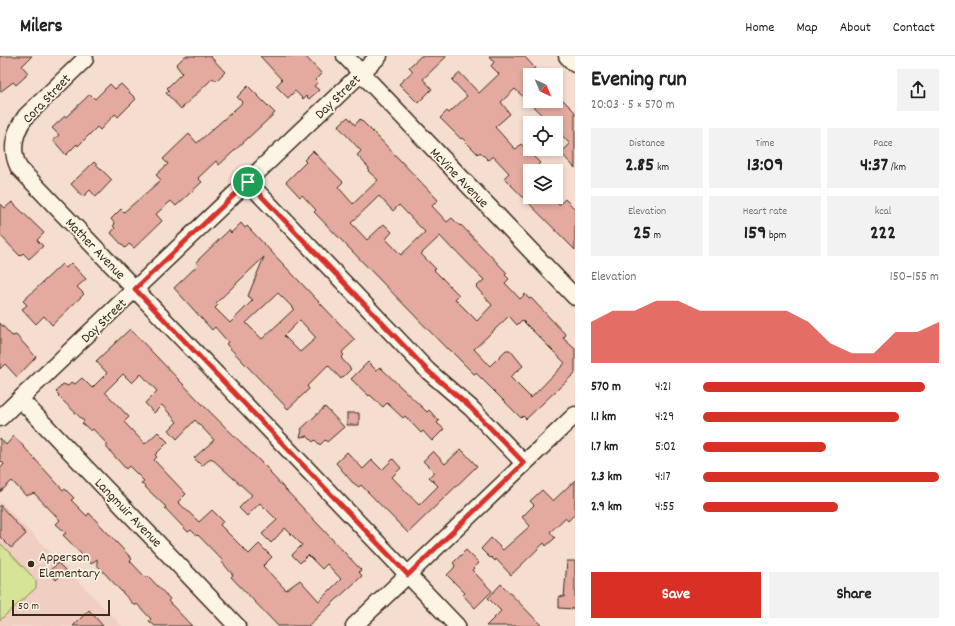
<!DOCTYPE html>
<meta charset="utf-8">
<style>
body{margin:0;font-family:Dekko,sans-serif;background:#f2f2f2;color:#202124;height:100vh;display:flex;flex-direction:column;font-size:15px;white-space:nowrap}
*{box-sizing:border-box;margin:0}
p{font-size:13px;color:#757577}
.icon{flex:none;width:22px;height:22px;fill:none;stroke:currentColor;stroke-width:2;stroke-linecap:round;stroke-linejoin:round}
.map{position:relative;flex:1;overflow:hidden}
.panel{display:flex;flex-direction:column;background:#fff;width:380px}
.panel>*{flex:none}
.needle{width:26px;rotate:136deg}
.buttons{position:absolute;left:523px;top:12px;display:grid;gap:8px}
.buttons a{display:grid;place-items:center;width:40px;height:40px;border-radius:0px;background:#fff;box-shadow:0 2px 6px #0003;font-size:20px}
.scale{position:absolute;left:12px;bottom:10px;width:98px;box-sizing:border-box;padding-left:4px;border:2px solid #3b2a1e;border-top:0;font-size:11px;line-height:14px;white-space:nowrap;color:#3b2a1e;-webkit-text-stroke:3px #fcf5e5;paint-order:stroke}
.pin{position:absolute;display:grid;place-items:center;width:34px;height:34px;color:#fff;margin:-17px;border:2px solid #fff;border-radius:50%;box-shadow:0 1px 4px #0007}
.round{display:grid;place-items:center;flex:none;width:42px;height:42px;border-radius:0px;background:#f2f2f2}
.overview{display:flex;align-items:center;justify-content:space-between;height:68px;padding:0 16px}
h1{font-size:22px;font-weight:700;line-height:30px}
.figures{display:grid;grid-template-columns:repeat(3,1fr);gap:6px;height:68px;padding:4px 16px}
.figures div{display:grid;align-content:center;border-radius:0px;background:#f2f2f2;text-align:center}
.figures b{font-size:20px;font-weight:700}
.figures small{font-size:11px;font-weight:400}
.figures p{font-size:11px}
.chart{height:112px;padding:8px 16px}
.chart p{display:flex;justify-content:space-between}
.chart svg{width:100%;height:72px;margin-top:4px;fill:#d93025;opacity:.7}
.button{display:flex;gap:8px;margin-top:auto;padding:8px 16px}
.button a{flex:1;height:46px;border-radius:0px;background:#d93025;color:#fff;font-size:16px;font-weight:700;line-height:46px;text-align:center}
.button a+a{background:#f2f2f2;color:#202124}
ul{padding:0 16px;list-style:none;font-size:13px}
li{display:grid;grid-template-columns:64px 48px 1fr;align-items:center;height:30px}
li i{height:10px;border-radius:5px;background:#d93025}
header{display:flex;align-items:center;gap:24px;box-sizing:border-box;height:56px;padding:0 20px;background:#fff;border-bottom:1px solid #e0e0e0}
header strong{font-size:19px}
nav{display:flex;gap:22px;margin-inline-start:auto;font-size:14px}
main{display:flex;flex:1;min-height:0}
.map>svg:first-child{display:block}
.built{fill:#f0cec1}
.green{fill:#d6e497;stroke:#88875a}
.building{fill:#e4aa9f;stroke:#3b2a1e;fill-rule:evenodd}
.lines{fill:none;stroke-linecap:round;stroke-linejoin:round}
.minor-casing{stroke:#3b2a1e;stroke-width:19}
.minor{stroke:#fcf5e5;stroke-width:16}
.route-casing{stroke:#fff;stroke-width:8}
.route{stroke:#d93025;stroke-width:5}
.poi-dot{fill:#3b2a1e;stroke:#fcf5e5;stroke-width:1.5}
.labels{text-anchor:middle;stroke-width:3.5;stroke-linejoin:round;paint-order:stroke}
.street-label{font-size:14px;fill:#3b2a1e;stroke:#fcf5e5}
.poi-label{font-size:14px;fill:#3b2a1e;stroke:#fcf5e5;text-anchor:start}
</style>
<header>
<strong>Milers</strong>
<nav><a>Home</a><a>Map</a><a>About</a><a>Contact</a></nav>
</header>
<main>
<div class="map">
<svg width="575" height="570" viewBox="0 0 575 570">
<rect width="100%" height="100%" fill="#f5ded0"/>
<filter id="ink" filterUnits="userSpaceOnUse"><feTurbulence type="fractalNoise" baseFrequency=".025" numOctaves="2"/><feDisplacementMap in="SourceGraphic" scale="8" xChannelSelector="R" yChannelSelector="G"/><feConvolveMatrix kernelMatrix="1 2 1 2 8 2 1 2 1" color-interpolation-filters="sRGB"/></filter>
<g filter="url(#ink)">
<!-- built -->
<path class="built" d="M0 445 122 570H0Z"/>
<!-- green -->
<path class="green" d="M0 487 36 524V532L0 564Z"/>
<!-- building -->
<path class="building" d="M0 0H32L22 10 28 17 25 19 26 20 16 29 13 26 0 36Z
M185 0H210L225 16 216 25 213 22 181 53 166 37 169 34 167 32 182 17 176 9Z
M260 0H305L322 18 316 24 318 26 314 30 319 34 309 43 306 40 303 43 295 35 288 42 276 30 282 24Z
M421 0H447L423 23 432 33 418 47 399 28 413 15 409 11Z
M489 0H524L535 12 533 13 539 19H530V45L561 46 563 44 575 56V112L561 97 570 88 556 73V67H550L515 33 501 46 510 58 495 71 514 92 516 93 521 88 540 107 538 109 543 115H530V141H551L559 149 565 143 575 153V194L504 122 509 117 493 100 488 104 480 96 478 98 462 82 461 83 440 62 447 55 449 57 467 40 452 24 460 17 479 37 499 18 491 10 494 6Z
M110 28 115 33 121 28 136 43 118 61 115 58 100 74 97 71 78 90 77 88 66 99 53 84 59 79 52 72 65 60 66 61 90 38 95 43Z
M248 30 275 57 219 109 216 105 198 122 202 126 176 150 171 145 156 158 162 165 134 192 129 188 125 192 111 177 115 172 113 170 115 168 111 163 121 153 124 156 161 124 156 119 168 108 163 103 189 78 197 87 241 48 242 46 237 41Z
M348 61 355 69 360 63 378 81 438 144 432 150 447 166 452 162 460 170 461 169 507 217 505 219 509 223 505 227 520 243 525 238 529 243 531 242 566 279 563 282 575 293V317L526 363 523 360 521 362 476 317 474 318 448 292 447 293 314 156 316 154 302 139 300 141 286 126 306 106 304 104 313 95 343 126 338 131 353 148 378 124 368 115 369 112 357 99 361 95 338 70ZM379 140 393 155 399 149 425 176 401 199 386 183 392 176 384 168 367 184 351 167ZM440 180 453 194 454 193 484 224 476 231 492 249 477 265 455 243 459 239 434 214 436 213 421 198ZM509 260 517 269 522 264 565 307 531 342 510 321 523 310 510 294H506L490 310 474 293Z
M94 106 112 124 96 141 90 134 83 141 71 128Z
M12 146 44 177 37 184 43 190 29 203 23 197 20 200 0 179V147L5 152Z
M241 167 245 172 247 170 355 284 343 295 342 297 344 299 341 302 351 313 341 323 328 309 307 330 309 333 288 353 226 288 228 286 215 271 212 274 174 232 198 209 196 206 229 174 231 177ZM264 201 248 240 253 244 230 267 215 252 218 249 216 247ZM278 237 294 253 262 283 246 267ZM300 264 316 282 300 296 284 280Z
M71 207 86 223 77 231 84 238 52 269 44 260 36 268 22 253 27 249 23 245 62 208 66 212Z
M0 267 12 280 16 279 36 301 17 321 5 308 0 313Z
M130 273 205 351 271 416 270 417 361 514 359 516 362 520 308 570H278L231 521 233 519 221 505 222 504 198 479 197 480 191 474 188 476 165 452 166 451 141 427 144 425 129 410 126 413 107 392V388L93 373 91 375 82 367 84 365 58 340 59 339 56 336 63 328 68 330 72 326 75 328 82 322 92 332 107 317 96 305ZM123 318 132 327 141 318 157 335 145 347 154 357 162 349 177 366 169 374 177 383 195 364 214 384 194 402 202 410 211 402 252 439 239 452 247 460 260 447 277 464 262 478 271 487 285 472 302 489 292 499 300 507 308 499 322 513 327 508 341 523 319 545 300 524 286 534 263 510 272 501 259 488 249 498 220 469 223 465 212 454 199 466 178 446 186 438 154 404 157 401 155 399 168 386 158 376 145 388 124 366 129 361 105 336Z
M368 306 376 314 380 311 382 313 427 356 429 354 439 365 437 367 444 373 432 385 423 375 421 377 405 360 403 362 387 347 383 351 370 339 369 340 351 323Z
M325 351 344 371 327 386 325 384 320 389 315 384 313 386 307 380 300 381 302 375 301 373Z
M347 357H359V369H347Z
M14 380 63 434 65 433 74 442 71 444 87 460 89 457 132 503 130 505 146 522 148 520 170 543 168 545 192 570H155L149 565 151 563 137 548 135 550 97 509V503L91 508 63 479 66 477 56 468 60 464 34 437 26 440 12 425 0 436V413L4 408 0 404V382L6 389Z
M461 393 477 410 408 477 361 429 359 431 352 426 336 407 347 396 363 413 372 404 382 414 393 403 401 412 392 421 419 449 438 430 429 421 434 416 423 405 433 395 445 408Z
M575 424V458L568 465 565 462 550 476 555 482 546 490 544 487 511 519 496 503 495 505 491 501 490 502 481 493 491 482 503 494 530 470 522 461 534 449 530 445 542 434 553 445Z
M0 449 26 478 11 492 0 481Z
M466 494 479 507 472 514 492 535 475 552 463 539 465 537 447 519 454 512 455 509 453 507Z
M567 505H575V553L559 552V540L564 541Z
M58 507 66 515 56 524 49 515Z
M501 528 542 570H486L501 555 488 542Z
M89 554 103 570H73Z"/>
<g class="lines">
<!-- minor casing -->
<g class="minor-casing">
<path id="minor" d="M345 0 575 241
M567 0 575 8
M85 3 26 60C14 76 10 94 19 112L457 570
M248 126 428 315 471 352 524 407
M20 343 237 570
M0 362 379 0
M354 570 575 359"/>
</g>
<!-- minor -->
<use href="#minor" class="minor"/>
</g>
</g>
<g class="lines" filter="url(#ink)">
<!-- route casing -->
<g class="route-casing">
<path id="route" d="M248 126 428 315 471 352 524 407 408 519 135 233Z"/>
</g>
<!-- route -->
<use href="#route" class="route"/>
</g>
<!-- markers -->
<circle class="poi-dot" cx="31" cy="508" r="4"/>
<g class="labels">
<!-- street labels -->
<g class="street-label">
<text transform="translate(337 40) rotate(-44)" y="5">Day Street</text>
<text transform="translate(46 42) rotate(-46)" y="5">Cora Street</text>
<text transform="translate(460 121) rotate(46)" y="5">McVine Avenue</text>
<text transform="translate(96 192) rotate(46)" y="5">Mather Avenue</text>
<text transform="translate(103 264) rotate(-44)" y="5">Day Street</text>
<text transform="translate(129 456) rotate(46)" y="5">Langmuir Avenue</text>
</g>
<!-- poi labels -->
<g class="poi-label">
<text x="39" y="505">Apperson<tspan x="39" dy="16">Elementary</tspan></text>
</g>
</g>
</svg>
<div class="buttons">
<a><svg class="needle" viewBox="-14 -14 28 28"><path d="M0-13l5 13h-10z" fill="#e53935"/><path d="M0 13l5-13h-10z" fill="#757577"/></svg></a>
<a><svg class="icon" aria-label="locate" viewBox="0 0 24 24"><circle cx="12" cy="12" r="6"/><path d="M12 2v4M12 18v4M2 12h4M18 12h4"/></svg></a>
<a><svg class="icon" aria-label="layers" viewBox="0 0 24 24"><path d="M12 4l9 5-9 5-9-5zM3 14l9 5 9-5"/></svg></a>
</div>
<div class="scale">50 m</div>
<div class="pin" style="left:248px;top:126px;background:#1e9e55"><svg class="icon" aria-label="arrive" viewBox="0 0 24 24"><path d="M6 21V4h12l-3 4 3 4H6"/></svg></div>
</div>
<section class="panel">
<div class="overview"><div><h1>Evening run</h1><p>20:03 · 5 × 570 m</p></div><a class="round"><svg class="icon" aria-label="share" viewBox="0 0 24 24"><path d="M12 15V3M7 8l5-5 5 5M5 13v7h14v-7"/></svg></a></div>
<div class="figures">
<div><p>Distance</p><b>2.85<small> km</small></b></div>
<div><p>Time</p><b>13:09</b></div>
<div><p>Pace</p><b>4:37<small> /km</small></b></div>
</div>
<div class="figures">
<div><p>Elevation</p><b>25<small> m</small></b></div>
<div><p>Heart rate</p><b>159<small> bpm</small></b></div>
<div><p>kcal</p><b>222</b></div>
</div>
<div class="chart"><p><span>Elevation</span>150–155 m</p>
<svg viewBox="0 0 160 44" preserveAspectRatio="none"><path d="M0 44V19L10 12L20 12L30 6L40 6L50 12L60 12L70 12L80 12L90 12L100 19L110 32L120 38L130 38L140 25L150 25L160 19V44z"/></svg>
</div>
<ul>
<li><b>570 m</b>4:21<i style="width:94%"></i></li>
<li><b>1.1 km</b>4:29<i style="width:83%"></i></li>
<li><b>1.7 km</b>5:02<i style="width:52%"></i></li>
<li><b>2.3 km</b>4:17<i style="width:100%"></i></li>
<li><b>2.9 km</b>4:55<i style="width:57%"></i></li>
</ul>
<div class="button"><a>Save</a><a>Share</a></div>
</section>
</main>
